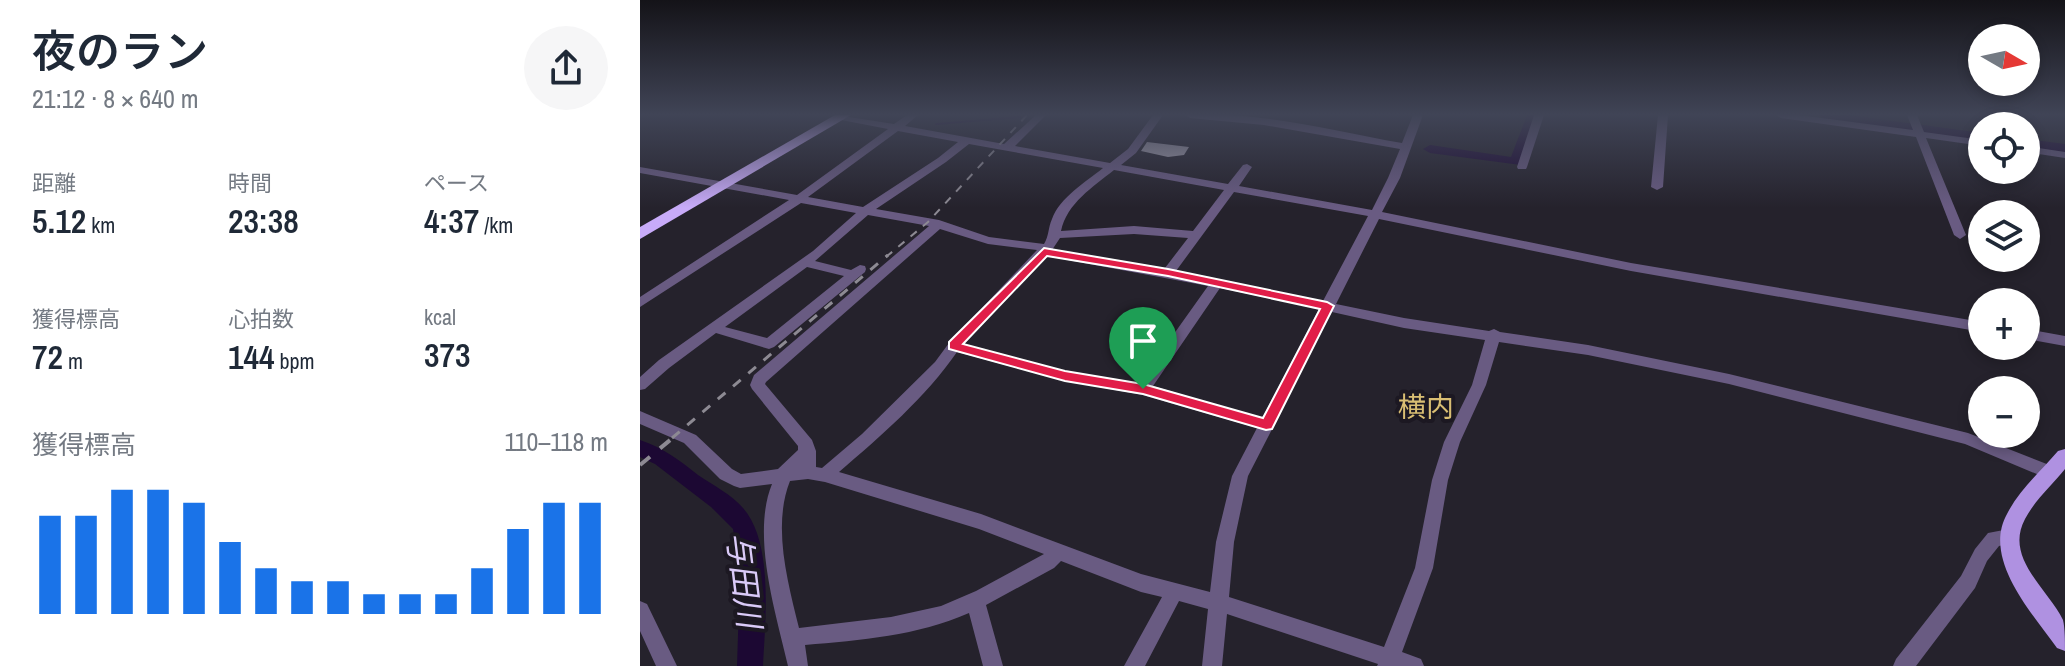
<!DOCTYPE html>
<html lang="ja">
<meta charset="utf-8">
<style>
body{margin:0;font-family:"Archivo Narrow","Noto Sans JP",sans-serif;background:#f6f6f7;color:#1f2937;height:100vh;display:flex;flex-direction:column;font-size:30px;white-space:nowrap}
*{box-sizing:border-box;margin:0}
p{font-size:26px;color:#747a83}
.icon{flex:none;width:44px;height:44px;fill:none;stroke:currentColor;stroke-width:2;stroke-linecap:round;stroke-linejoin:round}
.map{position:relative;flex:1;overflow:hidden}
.side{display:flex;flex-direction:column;background:#fff;width:640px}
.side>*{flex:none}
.needle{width:52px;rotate:99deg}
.buttons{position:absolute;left:1328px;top:24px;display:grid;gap:16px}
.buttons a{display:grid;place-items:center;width:72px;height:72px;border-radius:50%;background:#fff;box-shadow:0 4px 12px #0003;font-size:40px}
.pin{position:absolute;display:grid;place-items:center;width:68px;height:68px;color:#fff;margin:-82px -34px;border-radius:50% 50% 50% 0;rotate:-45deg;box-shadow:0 0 8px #0007}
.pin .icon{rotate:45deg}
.round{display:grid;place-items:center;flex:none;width:84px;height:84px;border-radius:42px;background:#f6f6f7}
.overview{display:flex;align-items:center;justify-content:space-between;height:136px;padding:0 32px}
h1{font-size:44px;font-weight:600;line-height:60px}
.stats{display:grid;grid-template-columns:repeat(3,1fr);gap:12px;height:136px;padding:8px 32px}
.stats div{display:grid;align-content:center}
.stats b{font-size:34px;font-weight:600}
.stats small{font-size:22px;font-weight:400}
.stats p{font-size:22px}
.chart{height:224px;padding:16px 32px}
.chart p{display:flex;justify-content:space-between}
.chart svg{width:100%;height:144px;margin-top:8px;stroke:#1a73e8;stroke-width:6}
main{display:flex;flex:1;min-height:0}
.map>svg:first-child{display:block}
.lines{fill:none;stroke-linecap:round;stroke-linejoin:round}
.stream{stroke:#1c0833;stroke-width:2}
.river{fill:#1c0833;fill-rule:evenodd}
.building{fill:#a8a3b1}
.minor{fill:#695b82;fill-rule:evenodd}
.major{fill:#af91e1;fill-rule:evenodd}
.highway{fill:#c8abf9;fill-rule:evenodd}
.rail-far2{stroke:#8d8a93;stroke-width:2;stroke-dasharray:8 8;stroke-linecap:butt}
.rail-far1{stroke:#8d8a93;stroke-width:3;stroke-dasharray:10 10;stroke-linecap:butt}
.rail{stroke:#8d8a93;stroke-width:4;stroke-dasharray:13 13;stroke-linecap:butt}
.route{fill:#e11d48;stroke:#fff;stroke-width:2;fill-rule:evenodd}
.labels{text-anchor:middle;stroke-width:8;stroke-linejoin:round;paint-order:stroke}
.quarter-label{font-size:28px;fill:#d9be73;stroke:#1c1822}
.near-water-label{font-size:32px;font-style:italic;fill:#dacaf8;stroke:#1c1822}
</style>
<main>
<section class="side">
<div class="overview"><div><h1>夜のラン</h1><p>21:12 · 8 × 640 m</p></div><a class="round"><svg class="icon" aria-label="share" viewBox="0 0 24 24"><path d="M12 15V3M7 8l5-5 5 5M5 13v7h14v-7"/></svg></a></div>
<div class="stats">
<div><p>距離</p><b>5.12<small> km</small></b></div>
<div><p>時間</p><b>23:38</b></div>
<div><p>ペース</p><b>4:37<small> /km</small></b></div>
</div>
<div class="stats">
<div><p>獲得標高</p><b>72<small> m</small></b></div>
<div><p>心拍数</p><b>144<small> bpm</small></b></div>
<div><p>kcal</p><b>373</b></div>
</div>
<div class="chart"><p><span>獲得標高</span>110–118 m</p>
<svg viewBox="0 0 160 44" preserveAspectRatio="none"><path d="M5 44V14M15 44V14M25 44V6M35 44V6M45 44V10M55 44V22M65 44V30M75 44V34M85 44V34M95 44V38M105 44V38M115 44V38M125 44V30M135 44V18M145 44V10M155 44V10"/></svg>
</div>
</section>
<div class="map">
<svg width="1425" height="666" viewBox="0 0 1425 666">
<rect width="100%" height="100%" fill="#25222c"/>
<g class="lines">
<!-- stream -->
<path class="stream" d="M296 124 380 117"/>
<!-- river -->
<path class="river" d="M887 115H899L881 165 790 153 783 149 790 145 871 157Z
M1179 115H1209L1342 133V141L1185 119Z
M1386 139 1425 144V152L1386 147Z
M0 440C24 448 39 460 58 475 74 486 91 494 103 508 134 543 125 622 123 666H97L100 573 93 529 71 507 15 464 0 457Z"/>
</g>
<!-- building -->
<path class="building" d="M507 142 549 147 544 155 528 157 501 151Z"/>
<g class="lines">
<!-- minor -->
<path class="minor" d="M196 115 254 124 267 115H278L265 126 364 144 396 115H406L375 146 470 163 488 149 513 115H523L496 153 481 165 588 184 603 165 607 164 612 167 599 186 732 210 748 178 760 149 624 125 550 118 545 115C615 110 693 131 762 143L773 115H783L760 178 742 212 991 263 1342 322V332L991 271 739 219 696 304 764 318 849 331 854 329 860 332 948 345 1089 374 1328 433 1417 468 1419 473 1417 478 1411 480 1325 444 1089 384 948 355 859 342 846 385 820 442 808 480 793 568 762 652 781 659 784 666H737L738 664 587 614 582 666H562L568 609 539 601 505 666H484L522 597 501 592 421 561 414 568 346 605 363 666H343L329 613C277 636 221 640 165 645L168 666H148C136 614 111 535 132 484L100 488 94 486 80 479 44 443 0 424V411L56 435 92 469 101 474 138 469 158 450V446L112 389 110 385 114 375 289 226 228 215 175 261 211 270 220 265 225 266 226 269 225 272 134 347 129 349 76 333 29 368 5 389 0 390V377L19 360 173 251 216 213 161 203 0 307V297L149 200 0 173V167L157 195 248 129 196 119ZM258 131 318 142 298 158 223 207 168 197ZM329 144 463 168C446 182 420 197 412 219 408 228 409 236 404 244L349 237 299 220 236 209 306 162ZM474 170 584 190 553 231 494 226 421 231C427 203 453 187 474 170ZM594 192 728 216 683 301 536 271ZM300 229 348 244 397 250 309 343 295 362 222 434 182 468 176 467V451L172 440 125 384 126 382ZM494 234 548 238 525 268 412 250 420 238ZM406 256 568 286 499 383 425 371 324 344ZM167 267 204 276 127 338 85 327ZM580 288 679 309 622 418 513 386ZM692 312 764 328 845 340 832 385 804 442 792 480 775 568 744 647 589 597 594 542 608 476ZM317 352 425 381 503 395 617 428 592 476 576 542 570 592 501 574 341 514 199 472C241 436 286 397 317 352ZM168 479 185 482 339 529 404 554 336 591 301 606 251 617 159 628C148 583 132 526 150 481Z
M894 115H904L887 167 886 169H878L877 167Z
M1018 115H1028L1023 187 1017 190 1011 187Z
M1136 115H1159L1273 130 1267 115H1277L1284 132 1342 140V146L1286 138 1326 235 1320 239 1314 235 1276 137 1141 118Z
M1386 146 1425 152V158L1386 152Z
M1386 329 1425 336V346L1386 339Z
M1369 529 1375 532 1378 537 1375 542 1359 546 1347 561 1335 588 1276 666H1253L1256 659 1321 576 1335 549 1348 533Z
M0 601 7 604 37 666H16L0 631Z"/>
<!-- major -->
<path class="major" d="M1425 449V469C1412 485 1395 500 1385 519 1364 558 1408 589 1423 620 1425 628 1425 642 1425 651L1417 648C1392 613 1342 559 1367 514 1379 490 1401 471 1418 451Z"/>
<!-- highway -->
<path class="highway" d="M195 115H211L0 239V227Z"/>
<!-- rail-far2 -->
<path class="rail-far2" d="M246 257 288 222 387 115"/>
<!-- rail-far1 -->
<path class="rail-far1" d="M32 438 248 255"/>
<!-- rail -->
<path class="rail" d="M0 465 35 436"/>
</g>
<!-- sky -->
<linearGradient id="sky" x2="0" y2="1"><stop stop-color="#141318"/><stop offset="0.55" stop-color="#404456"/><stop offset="1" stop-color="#404456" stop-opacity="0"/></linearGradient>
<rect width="1425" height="208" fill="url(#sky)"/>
<!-- route -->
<path class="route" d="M404 248 528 269 687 302 694 306 632 429 626 430 503 394 425 381 309 349V342ZM407 256 528 276 680 309 623 418 503 384 425 371 323 344Z"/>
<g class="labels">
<!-- quarter labels -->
<g class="quarter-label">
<text x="786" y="417">横内</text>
</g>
<!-- near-water labels -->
<g class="near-water-label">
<text transform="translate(104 580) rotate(83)" y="11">与田川</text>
</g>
</g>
</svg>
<div class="buttons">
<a><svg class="needle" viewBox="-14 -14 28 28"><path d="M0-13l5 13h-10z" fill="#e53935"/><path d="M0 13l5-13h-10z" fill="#747a83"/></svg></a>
<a><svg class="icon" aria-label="locate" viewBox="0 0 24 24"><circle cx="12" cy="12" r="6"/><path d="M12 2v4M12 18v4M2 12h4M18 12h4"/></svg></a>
<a><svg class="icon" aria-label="layers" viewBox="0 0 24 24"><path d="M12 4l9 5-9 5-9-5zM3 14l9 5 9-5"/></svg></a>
<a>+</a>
<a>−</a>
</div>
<div class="pin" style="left:503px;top:389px;background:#1e9e55"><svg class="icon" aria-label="arrive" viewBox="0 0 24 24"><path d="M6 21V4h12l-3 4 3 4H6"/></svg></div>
</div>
</main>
